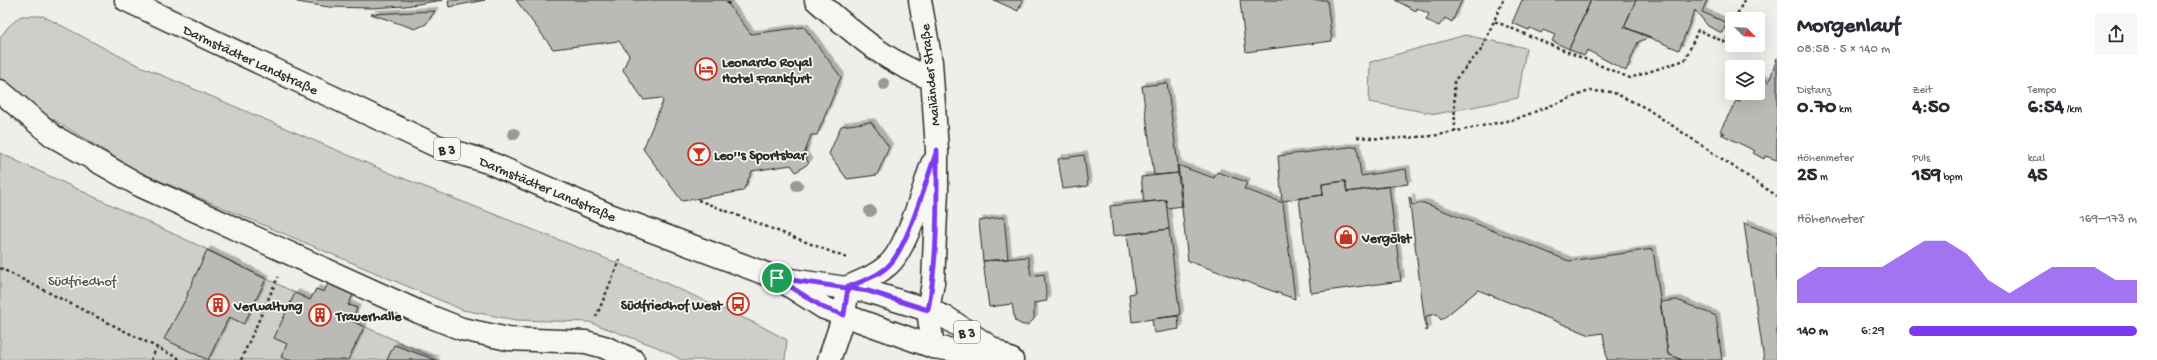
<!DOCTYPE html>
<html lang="de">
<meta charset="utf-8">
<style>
body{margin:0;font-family:"Gochi Hand",sans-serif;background:#f7f7f7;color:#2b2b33;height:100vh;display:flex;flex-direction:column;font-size:15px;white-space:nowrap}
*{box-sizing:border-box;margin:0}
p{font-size:13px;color:#7c7c81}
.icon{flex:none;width:22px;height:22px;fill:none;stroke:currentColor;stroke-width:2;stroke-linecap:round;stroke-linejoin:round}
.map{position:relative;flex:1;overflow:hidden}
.sheet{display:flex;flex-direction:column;background:#fff;width:380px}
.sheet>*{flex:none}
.needle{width:26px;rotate:114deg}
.controls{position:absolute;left:1725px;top:12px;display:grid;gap:8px}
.controls a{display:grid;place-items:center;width:40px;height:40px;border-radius:4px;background:#fff;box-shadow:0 4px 16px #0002;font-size:20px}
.pin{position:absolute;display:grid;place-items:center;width:34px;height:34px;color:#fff;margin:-17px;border:2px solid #fff;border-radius:50%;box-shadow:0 1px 4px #0007}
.round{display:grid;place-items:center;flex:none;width:42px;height:42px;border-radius:4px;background:#f7f7f7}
.overview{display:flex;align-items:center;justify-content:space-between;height:68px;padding:0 20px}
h1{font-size:22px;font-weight:700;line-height:30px}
.stats{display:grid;grid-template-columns:repeat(3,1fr);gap:6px;height:68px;padding:4px 20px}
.stats div{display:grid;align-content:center}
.stats b{font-size:20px;font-weight:700}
.stats small{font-size:11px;font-weight:400}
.stats p{font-size:11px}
.chart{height:112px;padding:8px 20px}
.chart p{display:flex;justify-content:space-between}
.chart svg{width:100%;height:72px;margin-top:4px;fill:#7c3aed;opacity:.7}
ul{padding:0 20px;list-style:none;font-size:13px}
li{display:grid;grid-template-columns:64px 48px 1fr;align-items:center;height:30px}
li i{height:10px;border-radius:5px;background:#7c3aed}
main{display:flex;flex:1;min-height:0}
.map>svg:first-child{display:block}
.green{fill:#cececa;stroke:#7c7c7a}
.building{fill:#babab7;stroke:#2b2b2b;filter:url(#shadow)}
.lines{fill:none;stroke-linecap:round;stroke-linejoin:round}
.minor-casing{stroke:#2b2b2b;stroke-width:25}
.major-casing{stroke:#2b2b2b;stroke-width:25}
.path{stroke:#2b2b2b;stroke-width:2.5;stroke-dasharray:3 3;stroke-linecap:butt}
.minor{stroke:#f6f6f2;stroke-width:22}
.major{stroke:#f6f6f2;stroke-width:22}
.tree{fill:#999997}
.route-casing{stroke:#fff;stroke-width:8}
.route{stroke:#7c3aed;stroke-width:5}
.labels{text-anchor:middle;stroke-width:3.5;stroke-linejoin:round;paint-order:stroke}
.shield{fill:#f6f6f2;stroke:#686867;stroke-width:1}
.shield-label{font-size:13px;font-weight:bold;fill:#2b2b2b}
.street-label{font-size:14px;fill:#2b2b2b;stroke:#f6f6f2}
.poi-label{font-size:14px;font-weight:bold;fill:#2b2b2b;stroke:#f6f6f2;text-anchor:start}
.park-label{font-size:14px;fill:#545453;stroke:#f6f6f2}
</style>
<main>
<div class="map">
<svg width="1777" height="360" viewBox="0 0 1777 360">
<defs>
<filter id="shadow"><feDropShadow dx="3.5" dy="-3.5" stdDeviation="0" flood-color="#0004"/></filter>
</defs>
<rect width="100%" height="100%" fill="#eeeeea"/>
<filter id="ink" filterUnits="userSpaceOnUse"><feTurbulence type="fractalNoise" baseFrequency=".025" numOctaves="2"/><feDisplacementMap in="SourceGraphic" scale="8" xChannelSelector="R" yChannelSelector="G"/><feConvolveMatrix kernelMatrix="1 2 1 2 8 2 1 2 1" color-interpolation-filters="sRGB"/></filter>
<g filter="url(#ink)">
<!-- green -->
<path class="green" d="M21 16H43L131 62 390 173 650 276 759 325 787 340 785 360H682L657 347 589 322 515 320 463 310 139 172 7 91 0 80V38L8 27Z
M1465 35 1526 48 1518 98 1436 114 1369 102 1370 62Z
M0 153 206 249 310 300 316 289 357 308 352 321 440 360H0Z"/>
<!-- building -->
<path class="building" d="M297 0H443L405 6 370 8 329 7 297 2Z
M448 0H485L449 7Z
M516 0H725L751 34 804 27 841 77 817 135H811L804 155 809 163 796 172 791 165 752 171 743 191 682 201 643 149 663 101 661 98 644 100 623 70 629 55 619 41 553 49Z
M994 0H1023L1018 11Z
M1240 0H1327L1332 41 1246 52Z
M1395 0H1462L1452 22 1445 18 1439 26 1426 20 1429 14 1417 8 1416 11Z
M1522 0H1591L1569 49 1552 41 1555 35 1543 30 1541 33 1530 28 1529 30 1512 23Z
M1591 0H1636L1624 27 1651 37 1638 42 1626 71 1587 50 1584 56 1569 49Z
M1636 0H1707L1702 12 1727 23 1722 33 1708 26 1695 10 1679 50 1624 27Z
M435 11 426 24 415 29 371 14Z
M1777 58V160L1765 156 1764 159 1753 153 1755 151 1721 134 1725 133 1720 131 1736 101 1740 102 1741 101 1735 98 1737 93H1758V77L1769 82Z
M1167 83 1179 173 1154 175 1142 86Z
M871 122 889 147 877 175 847 179 829 154 841 126Z
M1357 146 1361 176 1406 169 1408 184 1347 192 1345 181 1322 184 1323 195 1282 201 1278 156Z
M1084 155 1088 186 1063 189 1058 159Z
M1177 165 1214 178 1217 172 1247 182 1244 189 1283 203 1295 299 1188 261Z
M1179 173 1183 206 1167 208 1166 200 1144 202 1141 177Z
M1345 181 1347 192 1389 186 1401 281 1311 293 1299 198 1323 195 1322 184Z
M1409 197 1411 198 1412 205 1424 203 1569 261 1653 249 1668 354 1682 360H1607L1603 333 1590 335 1478 290 1441 320 1437 314 1426 316 1428 330 1426 331Z
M1166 200 1169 229 1113 236 1110 206Z
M1004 217 1008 259 983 261 979 221Z
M1744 223 1777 236V360H1764Z
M1169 229 1180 315 1132 322 1129 294 1135 293 1127 234Z
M207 250 266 279 244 324 229 317 208 360 164 339 188 295 187 294Z
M1028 257 1031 276 1044 274 1047 301 1034 303V319L1028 325H1023L1015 321 1012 304 989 307 983 261Z
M331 277 356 289 348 305 357 308 352 321 364 327 348 360H288L281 357 287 344 274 338 295 293 310 300 316 289 324 292Z
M1677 300 1716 316 1722 360H1682L1668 354 1660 302Z
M1178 316 1179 329 1154 333 1152 319Z
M394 345 436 360H387Z"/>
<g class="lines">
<!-- minor casing -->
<g class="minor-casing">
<path id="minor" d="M816 0C854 33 884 61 932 79
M920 0 931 62 937 150V190L933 283 928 310 933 347
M0 91 53 136 139 185 419 312 462 329 508 339 586 342 604 347 633 360
M829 360 844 315 848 287C862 281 876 276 888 265 907 249 923 189 932 164"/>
</g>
<!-- major casing -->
<g class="major-casing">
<path id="major" d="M126 0 439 147 488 162 607 214 777 278 867 291 928 310 947 318 1005 357 1012 360
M782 281 824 308 933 347 1000 357"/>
</g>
<!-- path -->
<path class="path" d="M1503 0 1494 21 1630 78 1685 60 1698 30 1725 42 1732 27
M727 4 733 0
M1735 19 1744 0
M1455 132 1454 81 1481 50 1494 21
M1357 137 1387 139 1433 136 1516 119 1589 91 1612 92 1646 108 1777 196
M698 200 847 258
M0 268 182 360
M596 317 620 260
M151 360 157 347
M241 360 278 277"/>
<!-- minor -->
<use href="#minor" class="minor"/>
<!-- major -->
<use href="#major" class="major"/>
</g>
<!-- trees -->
<g class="tree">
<circle cx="884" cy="84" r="6"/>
<circle cx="514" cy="134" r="6"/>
<circle cx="797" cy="185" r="6"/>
<circle cx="870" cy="211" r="6"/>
</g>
</g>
<g class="lines" filter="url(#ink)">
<!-- route casing -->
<g class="route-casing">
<path id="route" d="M777 278 868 291 928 310C938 258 937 203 937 150 926 180 910 240 891 263 880 276 862 281 848 287L844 315 824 308 777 278"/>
</g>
<!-- route -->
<use href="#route" class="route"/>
</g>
<!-- icons -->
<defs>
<g id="hotel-ring" transform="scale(1.15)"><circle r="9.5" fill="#f6f6f2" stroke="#c8321e" stroke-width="1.5"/><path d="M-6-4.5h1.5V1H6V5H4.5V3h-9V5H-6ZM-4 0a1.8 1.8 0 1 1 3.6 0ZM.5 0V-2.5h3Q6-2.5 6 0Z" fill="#c8321e"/></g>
<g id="bar-ring" transform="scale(1.15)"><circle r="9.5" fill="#f6f6f2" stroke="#c8321e" stroke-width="1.5"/><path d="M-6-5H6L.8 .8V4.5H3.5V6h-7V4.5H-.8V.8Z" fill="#c8321e"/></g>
<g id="shop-ring" transform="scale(1.15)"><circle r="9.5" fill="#f6f6f2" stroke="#c8321e" stroke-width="1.5"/><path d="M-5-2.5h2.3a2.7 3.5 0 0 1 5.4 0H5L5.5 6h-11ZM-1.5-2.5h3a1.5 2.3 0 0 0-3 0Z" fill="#c8321e"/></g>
<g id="bus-ring" transform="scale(1.15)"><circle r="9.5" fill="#f6f6f2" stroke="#c8321e" stroke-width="1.5"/><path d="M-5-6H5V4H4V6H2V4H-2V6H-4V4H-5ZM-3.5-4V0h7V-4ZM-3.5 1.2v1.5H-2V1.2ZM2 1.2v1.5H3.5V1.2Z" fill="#c8321e"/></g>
<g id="building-ring" transform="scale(1.15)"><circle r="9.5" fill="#f6f6f2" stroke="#c8321e" stroke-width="1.5"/><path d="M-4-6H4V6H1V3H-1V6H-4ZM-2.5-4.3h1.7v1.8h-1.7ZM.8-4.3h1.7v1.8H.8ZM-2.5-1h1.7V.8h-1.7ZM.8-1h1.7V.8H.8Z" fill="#c8321e"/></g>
</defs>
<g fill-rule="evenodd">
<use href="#hotel-ring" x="706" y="69"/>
<use href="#bar-ring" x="699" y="154"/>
<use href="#shop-ring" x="1346" y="237"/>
<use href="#bus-ring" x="738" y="304"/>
<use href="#building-ring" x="218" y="305"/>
<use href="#building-ring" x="320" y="315"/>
</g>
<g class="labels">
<!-- shield labels -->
<g class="shield">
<rect x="434" y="138" width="26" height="22" rx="3"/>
<rect x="954" y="321" width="26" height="22" rx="3"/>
</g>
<g class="shield-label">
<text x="447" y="154">B 3</text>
<text x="967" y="337">B 3</text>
</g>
<!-- street labels -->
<g class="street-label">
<text transform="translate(251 59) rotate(25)" y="5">Darmstädter Landstraße</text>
<text transform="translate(929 75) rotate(-96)" y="5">Mailänder Straße</text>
<text transform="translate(548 188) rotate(23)" y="5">Darmstädter Landstraße</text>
</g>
<!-- poi labels -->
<g class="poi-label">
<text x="722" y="66">Leonardo Royal<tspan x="722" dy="16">Hotel Frankfurt</tspan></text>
<text x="714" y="159">Leo''s Sportsbar</text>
<text x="1362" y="242">Vergölst</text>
<text x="722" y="309" text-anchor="end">Südfriedhof West</text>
<text x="234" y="310">Verwaltung</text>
<text x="336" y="320">Trauerhalle</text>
</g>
<!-- park labels -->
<g class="park-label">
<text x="82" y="285">Südfriedhof</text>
</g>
</g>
</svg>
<div class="controls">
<a><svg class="needle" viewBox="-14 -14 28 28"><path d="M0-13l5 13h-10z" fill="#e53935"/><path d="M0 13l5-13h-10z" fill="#7c7c81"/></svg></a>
<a><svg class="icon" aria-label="layers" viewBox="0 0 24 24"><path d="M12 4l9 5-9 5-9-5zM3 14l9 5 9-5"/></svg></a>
</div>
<div class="pin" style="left:777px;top:278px;background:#1e9e55"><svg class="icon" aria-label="arrive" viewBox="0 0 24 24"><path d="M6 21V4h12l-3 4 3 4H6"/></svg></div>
</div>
<section class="sheet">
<div class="overview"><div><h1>Morgenlauf</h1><p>08:58 · 5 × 140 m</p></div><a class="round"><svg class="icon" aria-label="share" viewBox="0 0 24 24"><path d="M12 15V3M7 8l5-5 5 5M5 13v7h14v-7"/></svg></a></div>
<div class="stats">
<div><p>Distanz</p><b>0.70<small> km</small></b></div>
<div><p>Zeit</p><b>4:50</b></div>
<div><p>Tempo</p><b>6:54<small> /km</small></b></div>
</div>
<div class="stats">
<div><p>Höhenmeter</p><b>25<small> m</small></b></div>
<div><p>Puls</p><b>159<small> bpm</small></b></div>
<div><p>kcal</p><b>45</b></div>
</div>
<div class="chart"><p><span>Höhenmeter</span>169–173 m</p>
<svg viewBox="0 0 160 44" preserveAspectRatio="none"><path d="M0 44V30L10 22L20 22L30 22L40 22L50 14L60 6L70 6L80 14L90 30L100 38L110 30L120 22L130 22L140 22L150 30L160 30V44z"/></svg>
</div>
<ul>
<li><b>140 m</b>6:29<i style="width:100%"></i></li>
</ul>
</section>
</main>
